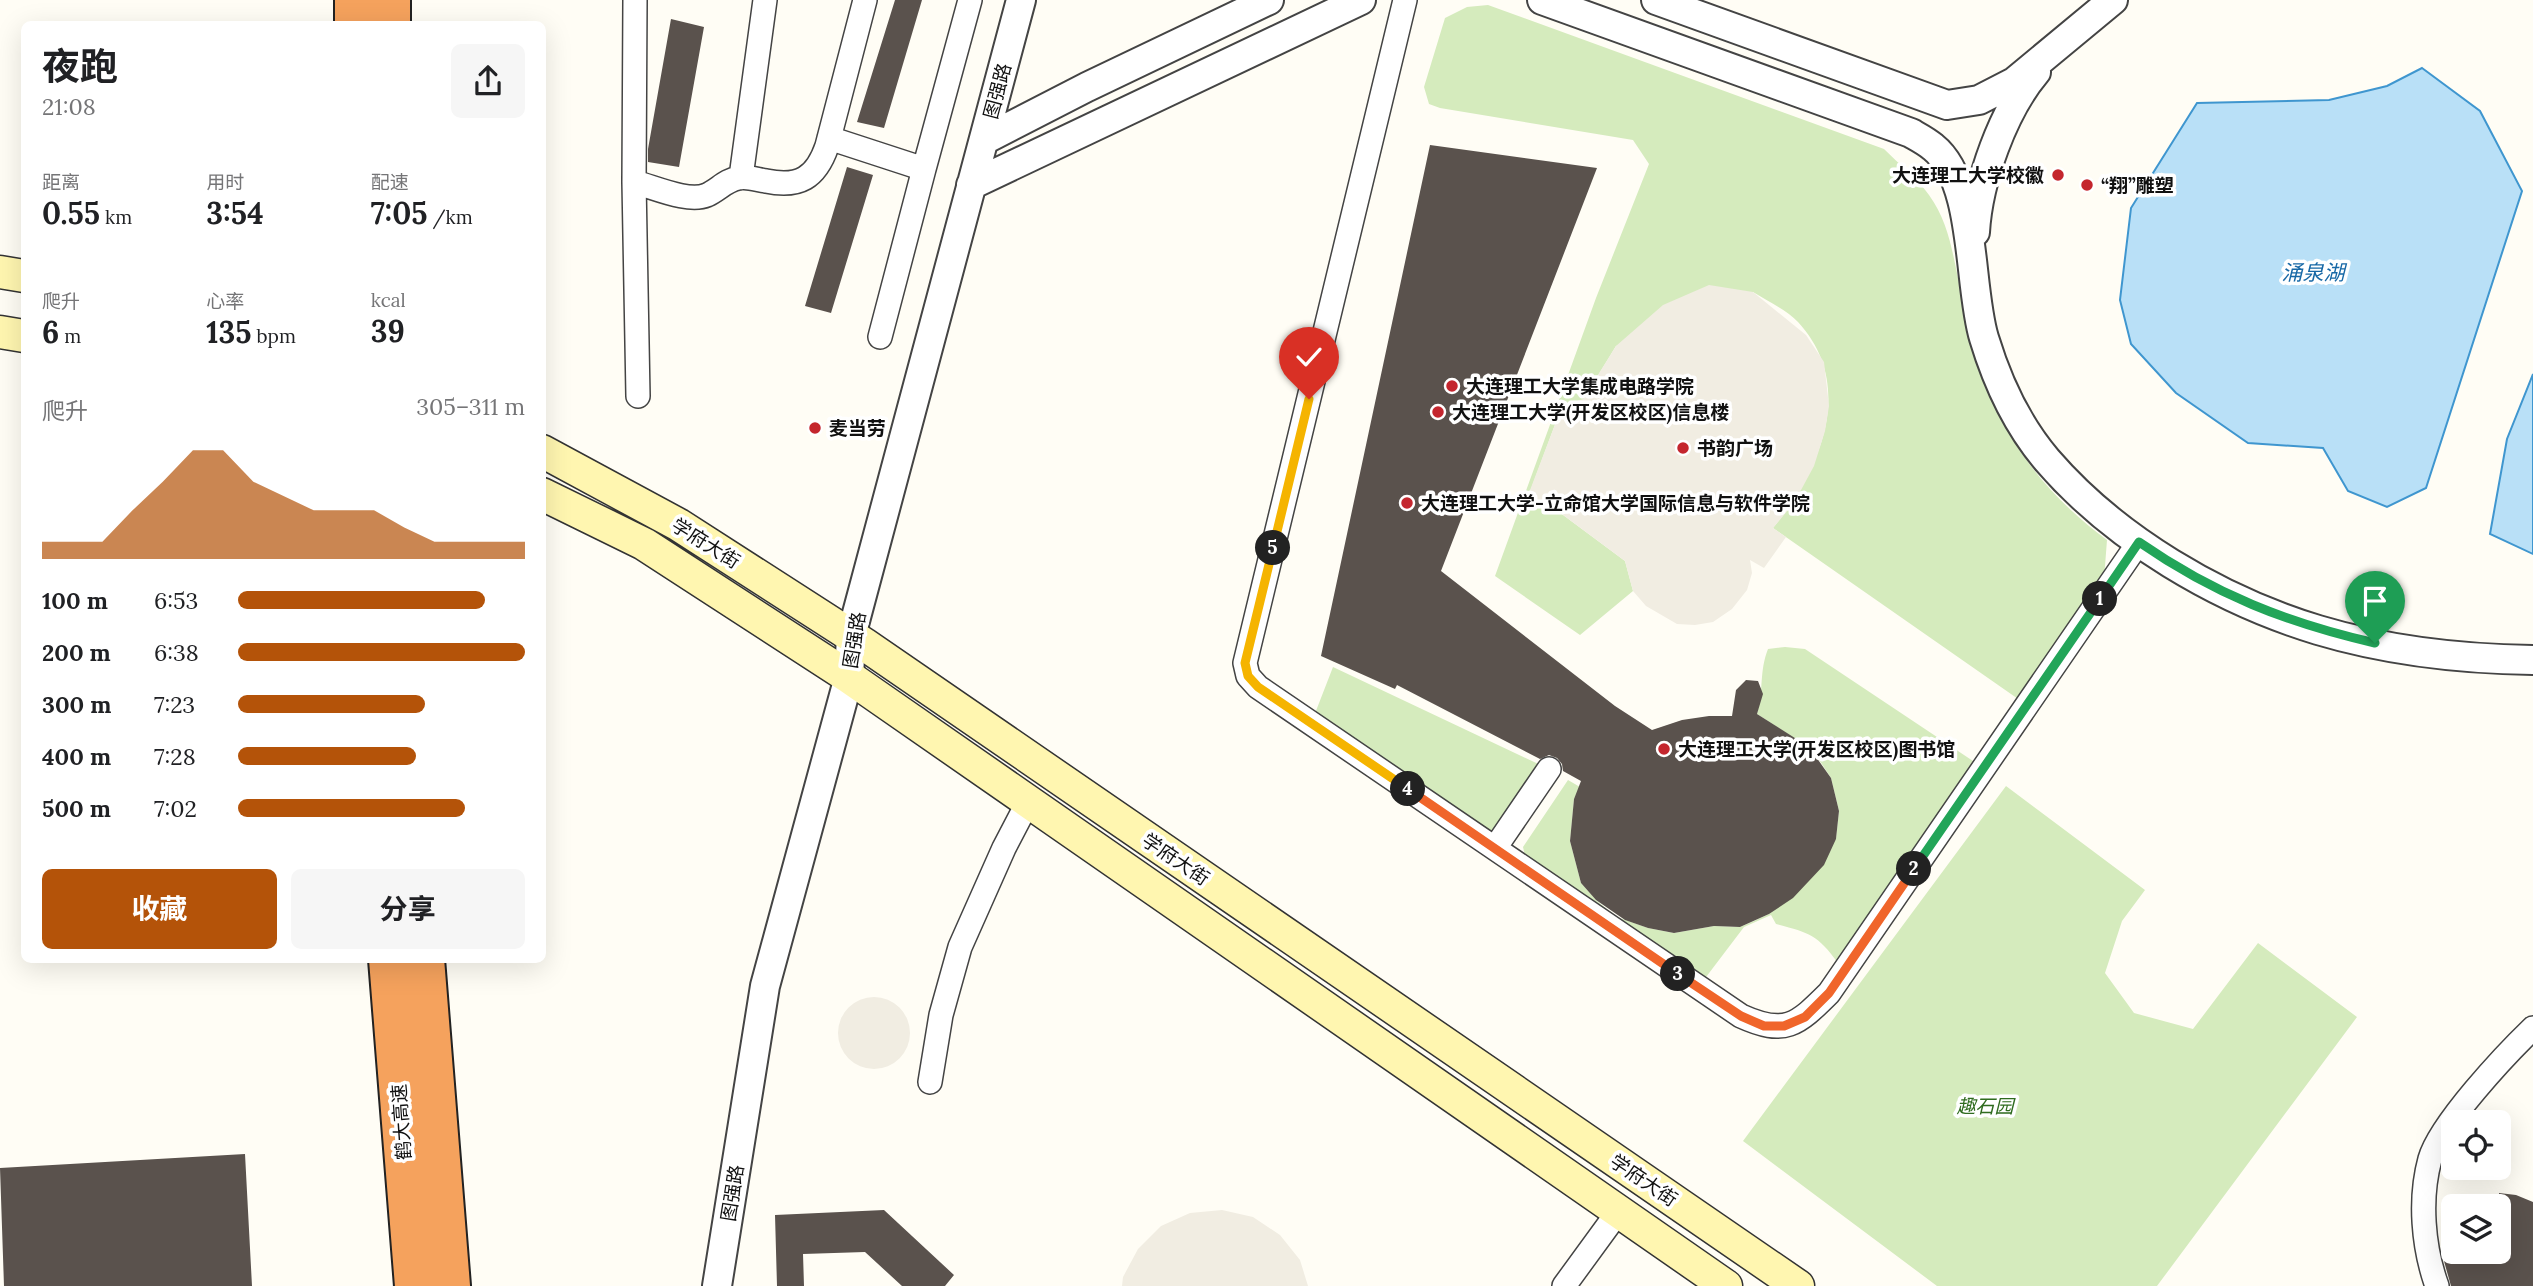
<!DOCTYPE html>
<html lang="zh">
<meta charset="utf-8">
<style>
body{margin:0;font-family:Lora,"Noto Sans SC",serif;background:#f6f6f6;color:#202124;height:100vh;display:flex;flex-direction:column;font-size:26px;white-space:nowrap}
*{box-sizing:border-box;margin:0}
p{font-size:23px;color:#757577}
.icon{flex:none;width:38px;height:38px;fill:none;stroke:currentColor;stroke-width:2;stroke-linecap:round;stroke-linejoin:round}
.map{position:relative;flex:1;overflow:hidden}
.drawer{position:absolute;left:21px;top:21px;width:525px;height:942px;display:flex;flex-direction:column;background:#fff;border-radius:10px;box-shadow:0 7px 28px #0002}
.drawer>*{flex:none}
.controls{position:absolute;left:2441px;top:1110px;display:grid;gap:14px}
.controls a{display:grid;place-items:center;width:70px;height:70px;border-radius:10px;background:#fff;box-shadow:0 7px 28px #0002;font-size:35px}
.pin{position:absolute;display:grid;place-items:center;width:60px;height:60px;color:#fff;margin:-72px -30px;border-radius:50% 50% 50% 0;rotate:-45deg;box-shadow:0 0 7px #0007}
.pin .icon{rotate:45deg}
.km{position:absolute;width:35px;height:35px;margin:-18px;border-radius:50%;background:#222;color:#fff;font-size:19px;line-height:35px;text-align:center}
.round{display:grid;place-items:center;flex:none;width:74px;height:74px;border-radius:10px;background:#f6f6f6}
.summary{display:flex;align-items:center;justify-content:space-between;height:119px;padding:0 21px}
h1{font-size:38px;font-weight:700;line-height:52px}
.figures{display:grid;grid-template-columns:repeat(3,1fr);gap:10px;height:119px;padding:7px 21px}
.figures div{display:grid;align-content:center}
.figures b{font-size:30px;font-weight:700}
.figures small{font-size:19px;font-weight:400}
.figures p{font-size:19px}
.chart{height:196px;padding:14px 21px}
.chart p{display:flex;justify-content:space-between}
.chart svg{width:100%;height:126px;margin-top:7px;fill:#b45309;opacity:.7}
.action{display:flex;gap:14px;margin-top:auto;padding:14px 21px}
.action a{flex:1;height:80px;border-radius:10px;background:#b45309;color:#fff;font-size:28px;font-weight:700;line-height:80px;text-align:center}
.action a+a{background:#f6f6f6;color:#202124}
ul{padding:0 21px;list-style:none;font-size:23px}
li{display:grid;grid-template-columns:112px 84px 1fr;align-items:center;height:52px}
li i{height:18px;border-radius:9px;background:#b45309}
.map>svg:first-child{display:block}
.green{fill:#d5ebbd}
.plaza{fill:#f1ede2}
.water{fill:#b9e0f7;stroke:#3f96cf;stroke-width:2}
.building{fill:#5a524d}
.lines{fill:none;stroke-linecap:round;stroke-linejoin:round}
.minor-casing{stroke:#444;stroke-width:26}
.tertiary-casing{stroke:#444;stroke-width:32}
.secondary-casing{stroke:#333;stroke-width:35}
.motorway-casing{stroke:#222;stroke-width:42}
.minor{stroke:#fff;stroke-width:23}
.tertiary{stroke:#fff;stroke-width:28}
.secondary{stroke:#fff6b0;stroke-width:32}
.motorway{stroke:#f5a25d;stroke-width:38}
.split-1-casing{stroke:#fff;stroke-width:14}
.split-2-casing{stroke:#fff;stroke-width:14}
.split-3-casing{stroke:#fff;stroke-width:14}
.split-4-casing{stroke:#fff;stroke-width:14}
.split-5-casing{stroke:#fff;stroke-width:14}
.split-6-casing{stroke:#fff;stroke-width:14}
.split-1{stroke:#22a559;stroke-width:9}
.split-2{stroke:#22a559;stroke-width:9}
.split-3{stroke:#f0652b;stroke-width:9}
.split-4{stroke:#f0652b;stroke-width:9}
.split-5{stroke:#f5b400;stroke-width:9}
.split-6{stroke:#f5b400;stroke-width:9}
.poi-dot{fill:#c4262e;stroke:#fff;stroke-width:2.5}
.labels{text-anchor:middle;stroke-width:7;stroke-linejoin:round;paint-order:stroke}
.street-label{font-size:19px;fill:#111;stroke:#fff}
.poi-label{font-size:19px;font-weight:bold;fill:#111;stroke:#fff;text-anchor:start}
.park-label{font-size:19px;font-style:italic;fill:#2f6b1f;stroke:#fff}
.water-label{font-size:21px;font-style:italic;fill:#1768a6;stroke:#fff}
</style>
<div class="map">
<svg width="2533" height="1286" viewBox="0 0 2533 1286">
<rect width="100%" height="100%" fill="#fffdf5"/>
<!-- green -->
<path class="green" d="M1488 5 1884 149C1899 164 1917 178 1929 195 1951 225 1953 260 1962 295 1975 345 1989 400 2016 444 2039 482 2072 514 2107 540L2104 579 2021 701 1773 528C1820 470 1857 386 1798 322 1787 310 1767 301 1753 292L1616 346 1583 400 1562 406 1525 505 1555 509 1625 561 1633 591 1580 635 1495 576 1596 298 1649 164 1633 140 1440 108 1429 104 1424 87 1445 18 1467 7Z
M1785 647 1805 649 1982 767 1838 963C1817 934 1809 933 1776 924L1771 915 1744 927 1700 985 1526 860 1523 847 1568 780 1580 787 1574 799 1570 841 1581 883 1597 901 1617 917 1648 928 1674 933 1714 926 1740 927 1754 921 1769 914 1836 839 1839 811 1831 778 1816 755 1802 743 1757 714C1764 689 1759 672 1768 649Z
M1333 667 1549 769 1489 837 1314 716Z
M2006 786 2145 890 2122 921 2105 973 2134 1013 2193 1029 2258 943 2357 1017 2157 1286H1937L1743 1141Z"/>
<!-- plaza -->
<path class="plaza" d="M1709 285 1753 292 1806 335 1824 362 1829 406 1825 431 1814 466 1794 503 1773 528 1786 537 1764 568 1750 560 1752 573 1747 590 1732 609 1713 622 1695 625 1677 624 1646 606 1633 591 1625 561 1555 509 1524 506 1562 406 1583 399 1616 346 1663 305Z
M838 1033a36 36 0 1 1 72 0a36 36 0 1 1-72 0Z
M1222 1210 1253 1217 1280 1235 1300 1260 1308 1286H1122L1123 1277 1138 1249 1161 1226 1190 1213Z"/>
<!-- water -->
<path class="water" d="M2422 68 2480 111 2522 191 2426 488 2387 507 2348 491 2323 448 2248 443 2176 393 2131 344 2120 300 2131 208 2197 103 2329 100 2387 86Z
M2533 374V554L2490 534 2507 439Z"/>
<!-- building -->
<path class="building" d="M895 0H922L884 128 857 122Z
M671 19 704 27 679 167 648 162V149Z
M1430 145 1597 168 1441 571 1615 706 1652 730 1682 720 1709 716H1732L1736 690 1746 680 1758 681 1763 694 1757 714 1809 747 1831 778 1839 811 1836 839 1824 865 1793 898 1769 914 1740 927 1714 926 1674 933 1648 928 1625 920 1596 900 1581 883 1570 841 1574 799 1581 781 1563 771 1562 764 1557 758 1549 755 1540 759 1397 685 1395 689 1321 656Z
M847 167 873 175 831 313 805 306Z
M245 1154 252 1286H4L0 1168Z
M2499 1193 2516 1195 2533 1202V1286H2451L2444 1261 2446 1251H2499Z
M884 1210 954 1275 945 1286H902L865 1252 803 1254 804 1286H777L775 1215Z"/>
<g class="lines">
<!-- minor casing -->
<g class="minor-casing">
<path id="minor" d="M635 0 634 182 638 396
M1405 0 1245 663 1248 676 1258 687 1741 1016C1785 1036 1797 1025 1829 993L2139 542
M829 138 924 169 970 0
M741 177 765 0
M634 182C654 187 688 203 707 195 718 190 726 180 739 178 747 176 758 180 766 181 799 188 816 178 827 146L865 0
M880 337 924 169
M1495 848 1549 769
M930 1082 941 1015 960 947 1004 848 1028 802
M1564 1286 1618 1212
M2437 1286C2423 1247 2419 1199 2430 1159 2440 1124 2506 1054 2533 1028"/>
</g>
<!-- tertiary casing -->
<g class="tertiary-casing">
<path id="tertiary" d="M1542 0 1911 133C1918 137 1926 141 1933 147 1977 182 1968 286 1984 338 1997 381 2018 426 2047 460 2115 539 2219 600 2318 630 2388 651 2461 659 2533 660
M1656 0 1947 105 1979 100 2014 82 2113 0
M984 140 1087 87 1269 0
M971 185 1361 0
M1975 232C1978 181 2003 111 2036 72
M717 1286 765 986 849 677 851 636 1021 0"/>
</g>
<!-- secondary casing -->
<g class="secondary-casing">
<path id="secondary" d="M0 272 24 276
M0 332 24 336
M542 451 679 525 864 644 1798 1286
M542 494 644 544 849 677 1726 1286"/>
</g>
<!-- motorway casing -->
<g class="motorway-casing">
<path id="motorway" d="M354 0V24
M391 0V24
M388 959 414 1286
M425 959 451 1286"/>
</g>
<!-- minor -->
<use href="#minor" class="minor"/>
<!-- tertiary -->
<use href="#tertiary" class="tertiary"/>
<!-- secondary -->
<use href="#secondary" class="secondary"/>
<!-- motorway -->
<use href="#motorway" class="motorway"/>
</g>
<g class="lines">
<!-- split-1 casing -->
<g class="split-1-casing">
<path id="split-1" d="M2100 599 2139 542C2214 594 2287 623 2375 643"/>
</g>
<!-- split-2 casing -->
<g class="split-2-casing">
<path id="split-2" d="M1914 869 2100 599"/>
</g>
<!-- split-3 casing -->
<g class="split-3-casing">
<path id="split-3" d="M1678 974 1741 1016 1764 1026H1784L1805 1017 1829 993 1914 869"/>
</g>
<!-- split-4 casing -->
<g class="split-4-casing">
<path id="split-4" d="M1408 789 1678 974"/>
</g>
<!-- split-5 casing -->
<g class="split-5-casing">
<path id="split-5" d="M1273 548 1245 663 1248 676 1258 687 1408 789"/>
</g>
<!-- split-6 casing -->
<g class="split-6-casing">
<path id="split-6" d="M1273 548 1309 399"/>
</g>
<!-- split-1 -->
<use href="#split-1" class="split-1"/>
<!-- split-2 -->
<use href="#split-2" class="split-2"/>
<!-- split-3 -->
<use href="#split-3" class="split-3"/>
<!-- split-4 -->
<use href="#split-4" class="split-4"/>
<!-- split-5 -->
<use href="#split-5" class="split-5"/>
<!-- split-6 -->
<use href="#split-6" class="split-6"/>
</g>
<!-- markers -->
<g class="poi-dot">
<circle cx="2058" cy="175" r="7"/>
<circle cx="2087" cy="185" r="7"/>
<circle cx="1452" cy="386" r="7"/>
<circle cx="1438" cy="412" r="7"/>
<circle cx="815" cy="428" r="7"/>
<circle cx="1683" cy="448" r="7"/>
<circle cx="1407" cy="503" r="7"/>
<circle cx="1664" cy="749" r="7"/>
</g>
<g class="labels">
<!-- street labels -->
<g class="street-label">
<text transform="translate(997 91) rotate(-75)" y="7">图强路</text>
<text transform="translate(706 543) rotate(32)" y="7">学府大街</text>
<text transform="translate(854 640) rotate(-81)" y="7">图强路</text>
<text transform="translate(1176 859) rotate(34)" y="7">学府大街</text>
<text transform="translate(401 1122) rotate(-94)" y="7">鹤大高速</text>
<text transform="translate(1644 1180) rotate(34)" y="7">学府大街</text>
<text transform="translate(732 1193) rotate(-81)" y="7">图强路</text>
</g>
<!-- poi labels -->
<g class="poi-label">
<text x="2044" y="182" text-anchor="end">大连理工大学校徽</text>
<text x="2101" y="192">“翔”雕塑</text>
<text x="1466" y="393">大连理工大学集成电路学院</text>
<text x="1452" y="419">大连理工大学(开发区校区)信息楼</text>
<text x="829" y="435">麦当劳</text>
<text x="1697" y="455">书韵广场</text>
<text x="1421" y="510">大连理工大学-立命馆大学国际信息与软件学院</text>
<text x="1678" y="756">大连理工大学(开发区校区)图书馆</text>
</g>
<!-- park labels -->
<g class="park-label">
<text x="1985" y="1113">趣石园</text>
</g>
<!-- water labels -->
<g class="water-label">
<text x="2313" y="280">涌泉湖</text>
</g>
</g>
</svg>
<div class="controls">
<a><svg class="icon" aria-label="locate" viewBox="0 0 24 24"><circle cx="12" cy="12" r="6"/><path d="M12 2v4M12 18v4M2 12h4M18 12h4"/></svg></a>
<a><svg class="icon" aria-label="layers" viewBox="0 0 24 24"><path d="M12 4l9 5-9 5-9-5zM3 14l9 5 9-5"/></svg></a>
</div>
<div class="pin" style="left:2375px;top:643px;background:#1e9e55"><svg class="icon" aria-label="arrive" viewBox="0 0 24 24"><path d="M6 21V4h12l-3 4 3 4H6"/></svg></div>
<div class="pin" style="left:1309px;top:399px;background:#d93025"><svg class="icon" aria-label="check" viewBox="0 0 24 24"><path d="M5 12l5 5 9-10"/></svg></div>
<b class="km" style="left:2100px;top:599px">1</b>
<b class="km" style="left:1914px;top:869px">2</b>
<b class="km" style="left:1678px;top:974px">3</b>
<b class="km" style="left:1408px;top:789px">4</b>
<b class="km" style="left:1273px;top:548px">5</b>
<section class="drawer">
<div class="summary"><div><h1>夜跑</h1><p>21:08</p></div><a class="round"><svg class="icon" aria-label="share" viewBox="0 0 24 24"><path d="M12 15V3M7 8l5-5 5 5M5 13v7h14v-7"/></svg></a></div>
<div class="figures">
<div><p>距离</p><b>0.55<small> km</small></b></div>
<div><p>用时</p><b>3:54</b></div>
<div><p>配速</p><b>7:05<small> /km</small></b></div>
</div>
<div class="figures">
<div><p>爬升</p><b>6<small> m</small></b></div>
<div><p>心率</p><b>135<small> bpm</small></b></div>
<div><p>kcal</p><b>39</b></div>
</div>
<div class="chart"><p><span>爬升</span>305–311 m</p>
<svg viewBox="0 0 160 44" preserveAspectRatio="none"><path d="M0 44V38L10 38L20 38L30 27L40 17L50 6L60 6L70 17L80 22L90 27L100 27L110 27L120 33L130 38L140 38L150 38L160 38V44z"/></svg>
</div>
<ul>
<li><b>100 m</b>6:53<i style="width:86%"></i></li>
<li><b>200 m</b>6:38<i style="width:100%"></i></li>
<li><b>300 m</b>7:23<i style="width:65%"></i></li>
<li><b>400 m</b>7:28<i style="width:62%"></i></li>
<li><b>500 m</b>7:02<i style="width:79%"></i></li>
</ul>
<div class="action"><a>收藏</a><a>分享</a></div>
</section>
</div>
